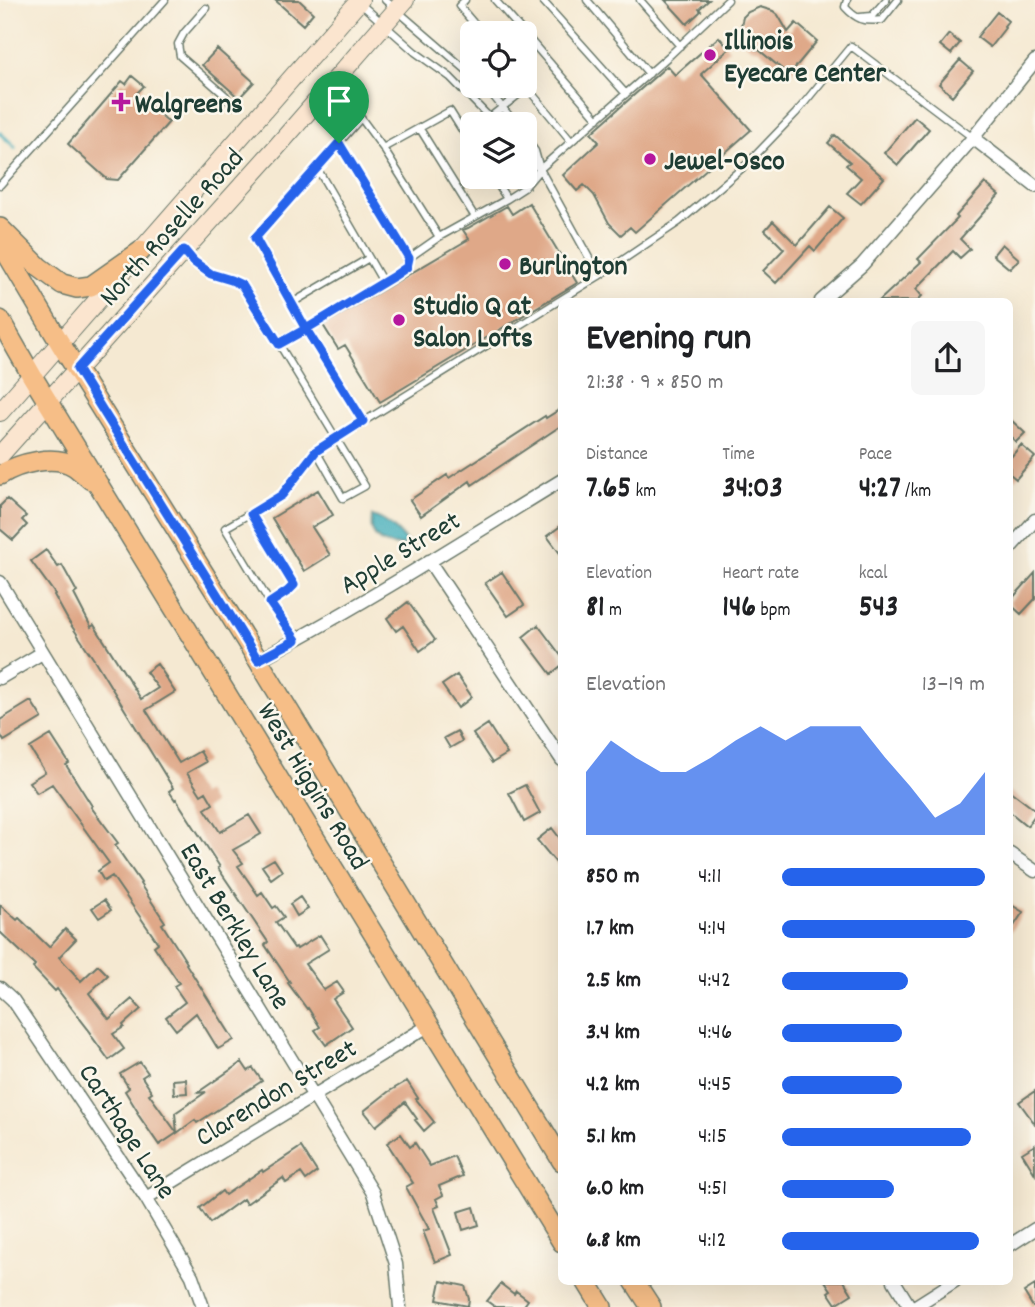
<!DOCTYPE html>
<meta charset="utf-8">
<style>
body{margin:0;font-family:Dekko,sans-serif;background:#f6f6f6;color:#202124;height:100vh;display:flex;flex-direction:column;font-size:26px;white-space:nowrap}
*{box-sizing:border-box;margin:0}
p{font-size:23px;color:#757577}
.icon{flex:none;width:38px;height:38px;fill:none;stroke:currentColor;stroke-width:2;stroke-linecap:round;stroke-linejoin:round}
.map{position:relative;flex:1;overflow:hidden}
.side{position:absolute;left:558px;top:298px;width:455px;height:987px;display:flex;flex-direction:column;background:#fff;border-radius:10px;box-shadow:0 7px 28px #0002}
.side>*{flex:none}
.fabs{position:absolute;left:460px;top:21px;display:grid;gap:14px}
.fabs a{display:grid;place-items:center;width:77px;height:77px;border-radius:10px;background:#fff;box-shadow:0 7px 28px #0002;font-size:35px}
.pin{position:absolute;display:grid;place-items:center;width:60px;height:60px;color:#fff;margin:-72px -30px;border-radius:50% 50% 50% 0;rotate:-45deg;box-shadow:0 0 7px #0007}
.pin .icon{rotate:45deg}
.round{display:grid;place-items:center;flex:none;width:74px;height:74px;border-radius:10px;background:#f6f6f6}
.head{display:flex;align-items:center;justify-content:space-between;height:119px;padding:0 28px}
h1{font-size:38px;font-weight:700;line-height:52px}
.metrics{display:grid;grid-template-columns:repeat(3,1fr);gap:10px;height:119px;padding:7px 28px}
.metrics div{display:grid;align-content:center}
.metrics b{font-size:30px;font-weight:700}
.metrics small{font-size:19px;font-weight:400}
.metrics p{font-size:19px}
.chart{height:196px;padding:14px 28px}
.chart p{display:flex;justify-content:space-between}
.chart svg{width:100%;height:126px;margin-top:7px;fill:#2563eb;opacity:.7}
ul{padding:0 28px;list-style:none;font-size:23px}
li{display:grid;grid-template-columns:112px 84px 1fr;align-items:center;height:52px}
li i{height:18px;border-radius:9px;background:#2563eb}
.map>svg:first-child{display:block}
.water{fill:#3cacb9;stroke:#2e7476;stroke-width:2}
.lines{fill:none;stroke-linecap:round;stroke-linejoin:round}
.stream{stroke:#3cacb9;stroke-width:3.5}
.building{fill:#dfa888}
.lane-casing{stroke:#6a796b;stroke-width:9}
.street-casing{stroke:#6a796b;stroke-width:15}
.secondary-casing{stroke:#6a796b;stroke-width:20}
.primary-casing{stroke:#6a796b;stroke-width:22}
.lane{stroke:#fff;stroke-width:6}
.street{stroke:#fff;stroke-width:12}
.secondary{stroke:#fbe5cf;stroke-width:18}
.primary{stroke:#f6be87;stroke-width:19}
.route-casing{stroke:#fff;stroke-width:14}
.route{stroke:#2563eb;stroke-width:9}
.poi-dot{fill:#b5179e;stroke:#fbf7ec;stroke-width:2.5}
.labels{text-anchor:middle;stroke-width:5;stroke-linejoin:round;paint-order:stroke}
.poi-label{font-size:28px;font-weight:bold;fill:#1f3d34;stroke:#fbf7ec;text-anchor:start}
.street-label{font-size:28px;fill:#1f3d34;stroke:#fbf7ec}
</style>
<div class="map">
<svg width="1035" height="1307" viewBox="0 0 1035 1307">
<rect width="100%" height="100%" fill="#fbf7ec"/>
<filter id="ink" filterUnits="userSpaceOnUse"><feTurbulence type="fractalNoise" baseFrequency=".0143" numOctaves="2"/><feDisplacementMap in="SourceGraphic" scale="14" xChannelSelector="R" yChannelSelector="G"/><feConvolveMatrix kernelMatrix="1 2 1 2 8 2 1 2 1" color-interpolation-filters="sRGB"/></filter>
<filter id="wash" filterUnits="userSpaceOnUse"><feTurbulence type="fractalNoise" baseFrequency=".00686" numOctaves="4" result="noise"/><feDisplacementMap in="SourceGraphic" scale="28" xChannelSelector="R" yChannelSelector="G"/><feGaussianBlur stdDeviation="1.57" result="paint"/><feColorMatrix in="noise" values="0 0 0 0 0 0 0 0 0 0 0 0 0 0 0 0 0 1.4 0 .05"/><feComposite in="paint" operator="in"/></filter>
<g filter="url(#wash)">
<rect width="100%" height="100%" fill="#f5e9d2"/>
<!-- water -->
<path class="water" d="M372 516C387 520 398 531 408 544 395 548 375 544 372 529 371 525 372 520 372 516Z"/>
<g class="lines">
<!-- stream -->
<path class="stream" d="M0 133 15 147"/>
</g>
<g id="blocks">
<!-- building -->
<path class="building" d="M275 0H299L313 13 303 25Z
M665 0H709L699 9 701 11 687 24Z
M760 7 773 11 778 15 788 32 796 23 817 41 789 75 759 50 750 47 742 40 740 30 743 17 748 12Z
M997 12 1008 21 1004 26 1005 28 990 47 977 37Z
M949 34 960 43 951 54 940 45Z
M719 37 729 49 701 74 751 130 635 232 630 227 621 235 609 223 594 195 584 185 577 191 563 175 599 142 591 133 667 66 675 75Z
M217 49 254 82 239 98 202 65Z
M960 60 973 71 952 96 939 84Z
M132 76 144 86 136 94 169 122 118 180 107 179 68 144 122 81 126 84Z
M915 117 929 129 898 165 884 153Z
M835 135 884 178 861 204 847 193 861 178 846 165 850 162 828 143Z
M985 183 999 195 960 239 970 249 960 258 953 251 916 289 922 296 917 301H879L921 262 918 259 958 218 956 216Z
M529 203 577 283 380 402 345 345 338 349 323 325 469 239 463 230 468 228 507 206 512 214Z
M830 207 843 218 815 251 810 246 776 283 763 271 784 249 765 230 773 221 797 245Z
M1002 244 1019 259 1010 269 993 255Z
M562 408V425L472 485 470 481 421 516 410 500 447 475 449 478 545 416 546 418Z
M1010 419 1025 433 1016 442 1010 436Z
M1021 445 1035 457 1016 479 1010 474V458Z
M318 490 333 515 312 527 330 555 304 571 272 518Z
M7 499 26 516 22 520 27 525 13 540 0 529V506Z
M562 525V556L547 536Z
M46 550 58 567 62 565 77 592 74 594 91 627 94 625 141 699 158 688 146 672 157 664 166 677H165L175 692 146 710 179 763 200 751 206 762 187 773 201 795 206 792 213 804 205 809 220 832 249 815 261 834 233 850 243 863 238 866 258 895 262 892 273 908 276 906 284 917 276 922 294 948 296 947 297 949 320 935 329 949 305 964 324 990 337 982 344 992 333 999 352 1027 326 1045 315 1030 320 1027 308 1008 307 1009 288 983 290 982 265 945 268 942 218 868 220 867 176 799 175 800 169 791 173 788 95 661 69 622 54 595 55 594 31 561Z
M502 572 524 605 508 616 485 583Z
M1035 573V599L1021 614 1010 604V601Z
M408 602 435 640 420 651 403 626 396 631 387 618Z
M538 625 562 657V665L551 674 523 637Z
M457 675 472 697 458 708 442 685Z
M31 701 42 718 4 741 0 734V720Z
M488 724 507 754 492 763 473 734Z
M457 731 462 741 450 748 444 738Z
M51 735 69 763 66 765 92 806 91 807 118 843 115 845 141 883 140 884 165 922 162 924 187 963 186 964 234 1040 218 1049 196 1013 176 1030 166 1017 185 1002 174 986 179 983 154 946 158 943 112 876 104 881 98 871 109 863 52 784 37 793 29 782 45 772 30 748Z
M525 785 540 813 524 822 509 793Z
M1010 791 1035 810V815L1027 826 1010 812Z
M552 828 562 841V870L537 840Z
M274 859 282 871 271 879 262 866Z
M300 897 308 909 297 916 290 904Z
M104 900 111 910 99 918 92 908Z
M1010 904 1023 912 1010 932Z
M0 905 17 920 19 918 49 947 65 929 76 939 59 957 81 981 98 965 108 975 89 993 109 1019 132 999 141 1009 123 1025 124 1027 113 1034 124 1049 109 1060 90 1034 91 1033 57 989 55 991 33 968 35 965 0 932Z
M140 1062 148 1073 142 1077 152 1092 149 1094 177 1133 159 1145 137 1113 138 1112 125 1091 129 1088 120 1074Z
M242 1062 248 1071 253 1068 262 1081 197 1123 195 1120 177 1133 175 1113 206 1092 197 1093Z
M186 1079 187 1093 174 1094 173 1080Z
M407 1081 418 1098 416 1099 434 1122 424 1131 415 1120 417 1119 405 1102 376 1126 364 1111 388 1092Z
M1035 1091V1124L1019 1102Z
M401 1134 410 1147 415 1143 430 1166 454 1156 463 1176 439 1186 443 1195 436 1199 439 1206 434 1208 452 1255 435 1262 423 1231 429 1229 406 1187 413 1183 387 1143Z
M1035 1145V1174L1022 1153Z
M301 1147 317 1172 306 1180 301 1173 286 1183 283 1178 246 1204 243 1199 210 1223 200 1208 222 1191 225 1195 262 1170 263 1172Z
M474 1207 479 1225 463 1230 458 1212Z
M441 1281 465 1286 469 1299 468 1306 437 1300Z
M825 1281H844L852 1294 836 1304 828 1292 831 1290Z
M501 1284 514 1294 516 1291 528 1300 523 1307H495L487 1301Z
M1035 1285V1307H1033L1024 1292Z"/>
</g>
</g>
<g filter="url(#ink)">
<use href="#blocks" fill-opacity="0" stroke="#6a796b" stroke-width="2"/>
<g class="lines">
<!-- lane casing -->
<g class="lane-casing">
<path id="lane" d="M385 0 472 75
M465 0 459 6 482 33
M495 0 524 33
M542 0 626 94
M587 0 649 74
M640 0 680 46
M847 0 845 7C857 20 864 22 882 20L898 0
M361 4 415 52 450 77 496 124
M206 8 184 33 178 44 180 56 226 96 232 106
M860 17 872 16 886 0
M525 34 598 119
M525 85 571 141
M485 86 516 124
M492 93 505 86
M490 117 527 88
M420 129 475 217
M525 137 535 151 540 169 599 276
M339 143 409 258 439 237
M383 148 439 237 507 199
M525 158 540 169
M317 168 383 282C395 276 405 271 409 258
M493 177 507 199 524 188 540 169 670 55 728 0
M0 185 165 0
M185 252C192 260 201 269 211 274 230 283 236 278 250 296L365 486 343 498 316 451
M292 303 369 258
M279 344 306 329 255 238 361 118 383 148 450 111 472 146
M363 421 306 329 383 282
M251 514 294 585 288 591 270 603
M296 640 270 603 225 528 282 495 316 451 599 276 679 222 747 164 796 113 851 46 973 138"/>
</g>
<!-- street casing -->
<g class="street-casing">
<path id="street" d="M973 138 1035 186
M821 301 862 265 973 138 1035 61
M1010 548 1035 520
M429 561 562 760
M0 582 373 1193 396 1264 400 1307
M258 660C363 605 462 541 562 480
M0 678 42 653
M1010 854 1035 871
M0 988 13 1000 146 1198 192 1276 203 1307
M146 1198 428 1026
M1010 1245 1035 1229
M894 1281 910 1307
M914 1307 955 1281"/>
</g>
<!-- secondary casing -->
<g class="secondary-casing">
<path id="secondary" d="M0 412 360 0
M0 455 275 149 405 0"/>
</g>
<!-- primary casing -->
<g class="primary-casing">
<path id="primary" d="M0 228 39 267 62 284 77 288 91 286 141 251
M0 242 60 343 258 660 562 1161
M0 320 32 376 562 1242
M0 475C19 463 54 454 74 466 80 470 86 476 91 480
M586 1281 602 1307
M634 1281 651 1307"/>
</g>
<!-- lane -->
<use href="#lane" class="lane"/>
<!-- street -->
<use href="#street" class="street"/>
<!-- secondary -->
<use href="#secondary" class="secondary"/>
<!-- primary -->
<use href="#primary" class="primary"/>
</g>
</g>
<g class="lines" filter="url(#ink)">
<!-- route casing -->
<g class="route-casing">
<path id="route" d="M339 143 255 238 306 329 279 344 242 285 231 280 211 274 194 262 184 250 77 369 258 660 296 640 270 603 288 591 294 585 251 514 282 495 316 451 363 421 306 329 394 276 407 267 409 258 339 143"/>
</g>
<!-- route -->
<use href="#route" class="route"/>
</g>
<!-- markers -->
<g class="poi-dot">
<circle cx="710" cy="55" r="7"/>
<path d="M117.5 91.5h7v7h7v7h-7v7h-7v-7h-7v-7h7z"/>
<circle cx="650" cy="159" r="7"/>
<circle cx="505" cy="264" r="7"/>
<circle cx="399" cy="320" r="7"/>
</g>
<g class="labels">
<!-- poi labels -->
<g class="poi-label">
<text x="724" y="49">Illinois<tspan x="724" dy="32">Eyecare Center</tspan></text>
<text x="135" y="112">Walgreens</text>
<text x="664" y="169">Jewel-Osco</text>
<text x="519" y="274">Burlington</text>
<text x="413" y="314">Studio Q at<tspan x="413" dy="32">Salon Lofts</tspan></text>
</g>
<!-- street labels -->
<g class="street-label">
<text transform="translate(170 226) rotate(-48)" y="10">North Roselle Road</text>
<text transform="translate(399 551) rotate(-31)" y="10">Apple Street</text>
<text transform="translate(315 785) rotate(59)" y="10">West Higgins Road</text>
<text transform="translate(237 925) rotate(59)" y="10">East Berkley Lane</text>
<text transform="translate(275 1091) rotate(-31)" y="10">Clarendon Street</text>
<text transform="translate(129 1130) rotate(57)" y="10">Carthage Lane</text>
</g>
</g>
</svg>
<div class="fabs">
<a><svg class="icon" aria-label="locate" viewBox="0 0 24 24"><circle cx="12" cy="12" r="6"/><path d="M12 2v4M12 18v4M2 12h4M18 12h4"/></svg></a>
<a><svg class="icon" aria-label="layers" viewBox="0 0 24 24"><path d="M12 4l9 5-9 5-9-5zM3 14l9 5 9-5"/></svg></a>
</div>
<div class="pin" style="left:339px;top:143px;background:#1e9e55"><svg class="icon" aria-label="arrive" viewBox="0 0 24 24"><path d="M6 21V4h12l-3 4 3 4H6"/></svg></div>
<section class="side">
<div class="head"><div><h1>Evening run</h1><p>21:38 · 9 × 850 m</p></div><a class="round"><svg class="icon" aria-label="share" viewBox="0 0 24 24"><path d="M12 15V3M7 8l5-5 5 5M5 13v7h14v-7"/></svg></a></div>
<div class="metrics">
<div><p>Distance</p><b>7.65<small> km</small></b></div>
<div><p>Time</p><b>34:03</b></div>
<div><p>Pace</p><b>4:27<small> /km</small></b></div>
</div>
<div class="metrics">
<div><p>Elevation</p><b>81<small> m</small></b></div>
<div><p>Heart rate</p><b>146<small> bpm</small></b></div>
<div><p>kcal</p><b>543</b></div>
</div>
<div class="chart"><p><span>Elevation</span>13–19 m</p>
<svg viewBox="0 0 160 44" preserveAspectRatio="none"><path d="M0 44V22L10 11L20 17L30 22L40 22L50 17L60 11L70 6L80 11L90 6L100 6L110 6L120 17L130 27L140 38L150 33L160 22V44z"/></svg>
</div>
<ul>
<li><b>850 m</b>4:11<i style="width:100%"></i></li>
<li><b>1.7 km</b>4:14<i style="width:95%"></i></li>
<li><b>2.5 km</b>4:42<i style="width:62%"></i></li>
<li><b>3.4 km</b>4:46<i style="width:59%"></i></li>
<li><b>4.2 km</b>4:45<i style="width:59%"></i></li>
<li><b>5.1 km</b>4:15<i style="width:93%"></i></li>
<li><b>6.0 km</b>4:51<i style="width:55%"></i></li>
<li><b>6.8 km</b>4:12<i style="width:97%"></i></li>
</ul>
</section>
</div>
